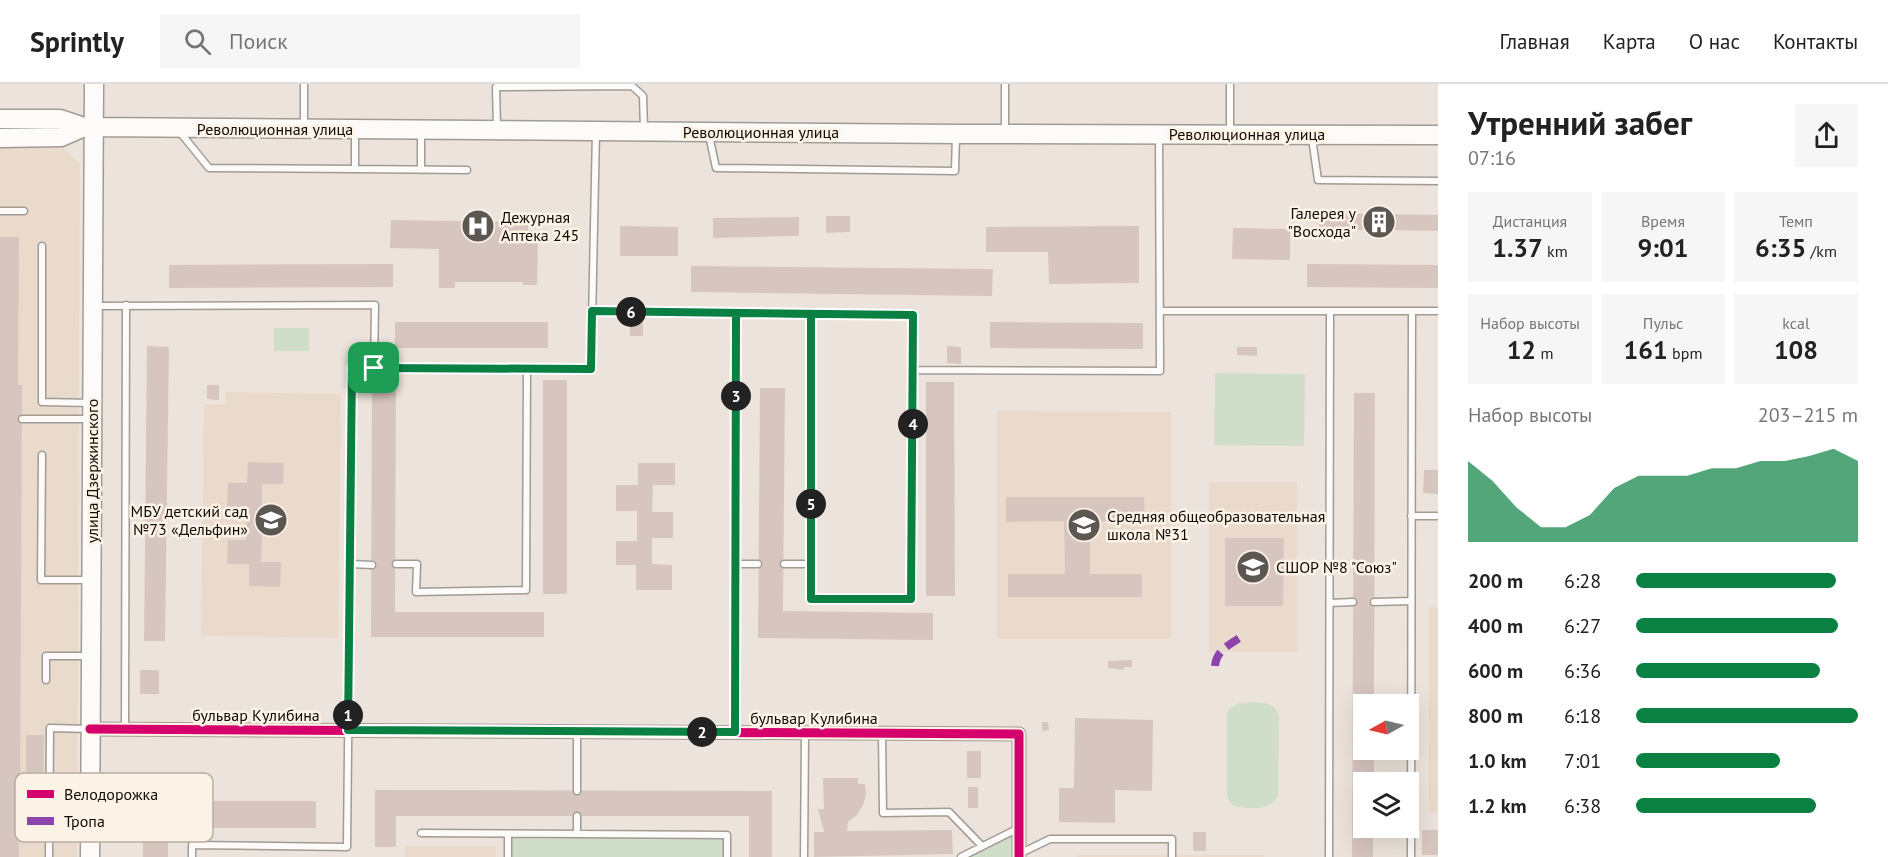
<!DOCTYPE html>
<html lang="ru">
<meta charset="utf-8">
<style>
body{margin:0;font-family:"PT Sans",sans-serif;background:#f6f6f6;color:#222;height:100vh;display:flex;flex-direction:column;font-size:22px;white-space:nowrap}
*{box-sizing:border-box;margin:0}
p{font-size:20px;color:#767676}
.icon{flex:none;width:33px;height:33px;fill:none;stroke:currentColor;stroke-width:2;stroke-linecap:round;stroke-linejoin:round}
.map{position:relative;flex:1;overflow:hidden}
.details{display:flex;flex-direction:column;background:#fff;width:450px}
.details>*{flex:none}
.needle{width:39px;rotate:262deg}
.controls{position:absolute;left:1353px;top:610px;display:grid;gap:12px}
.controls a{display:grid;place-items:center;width:66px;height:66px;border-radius:0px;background:#fff;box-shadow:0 6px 24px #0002;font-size:30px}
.pin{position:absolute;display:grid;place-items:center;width:51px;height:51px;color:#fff;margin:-26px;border-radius:12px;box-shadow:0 3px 9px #0006}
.km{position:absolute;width:30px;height:30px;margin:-15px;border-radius:50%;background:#222;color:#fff;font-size:16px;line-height:30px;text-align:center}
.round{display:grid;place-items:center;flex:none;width:63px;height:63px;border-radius:0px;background:#f6f6f6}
.summary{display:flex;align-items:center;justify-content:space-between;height:102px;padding:0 30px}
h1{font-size:33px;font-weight:700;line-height:45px}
.metrics{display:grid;grid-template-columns:repeat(3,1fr);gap:9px;height:102px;padding:6px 30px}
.metrics div{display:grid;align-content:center;border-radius:0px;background:#f6f6f6;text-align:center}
.metrics b{font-size:26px;font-weight:700}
.metrics small{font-size:16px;font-weight:400}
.metrics p{font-size:16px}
.chart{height:168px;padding:12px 30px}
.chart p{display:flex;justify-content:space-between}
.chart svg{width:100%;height:108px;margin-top:6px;fill:#0b8043;opacity:.7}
ul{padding:0 30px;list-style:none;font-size:20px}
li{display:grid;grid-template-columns:96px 72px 1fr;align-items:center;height:45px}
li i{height:15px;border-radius:8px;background:#0b8043}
header{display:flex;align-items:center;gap:36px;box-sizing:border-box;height:84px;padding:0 30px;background:#fff;border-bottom:2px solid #e0e0e0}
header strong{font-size:28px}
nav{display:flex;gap:33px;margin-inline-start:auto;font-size:21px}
.search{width:420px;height:54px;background:#f6f6f6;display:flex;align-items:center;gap:15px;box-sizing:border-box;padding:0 21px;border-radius:0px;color:#767676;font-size:22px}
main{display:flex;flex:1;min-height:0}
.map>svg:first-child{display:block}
.built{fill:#e9dacb}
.green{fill:#d0ddc8}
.building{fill:#d7c6bf}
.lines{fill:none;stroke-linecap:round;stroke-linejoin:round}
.lane-casing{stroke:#a19b95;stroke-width:9}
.street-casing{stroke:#a19b95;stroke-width:15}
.secondary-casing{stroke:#a19b95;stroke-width:21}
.lane{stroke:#fcfbfa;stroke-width:6}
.street{stroke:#fcfbfa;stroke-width:12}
.secondary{stroke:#fcfbfa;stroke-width:18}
.quiet{stroke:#8e44ad;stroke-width:8;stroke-dasharray:15 8;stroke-linecap:butt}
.cycleway-casing{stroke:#fdf2e6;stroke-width:13}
.cycleway{stroke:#d6006c;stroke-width:9}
.route-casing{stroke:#fff;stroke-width:12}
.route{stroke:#0b8043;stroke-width:8}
.labels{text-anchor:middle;stroke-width:5;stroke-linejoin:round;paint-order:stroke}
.street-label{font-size:16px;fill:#0f0b06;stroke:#fdf2e6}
.poi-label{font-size:16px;fill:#0f0b06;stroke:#fdf2e6;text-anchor:start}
.key{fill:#fdf2e6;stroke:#b6ada3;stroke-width:1.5}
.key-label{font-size:16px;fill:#0f0b06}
</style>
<header>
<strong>Sprintly</strong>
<div class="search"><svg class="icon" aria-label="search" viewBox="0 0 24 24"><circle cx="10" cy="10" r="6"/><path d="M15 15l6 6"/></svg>Поиск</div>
<nav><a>Главная</a><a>Карта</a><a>О нас</a><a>Контакты</a></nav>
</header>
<main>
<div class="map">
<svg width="1438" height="773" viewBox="0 0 1438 773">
<rect width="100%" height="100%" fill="#ece4dc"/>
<!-- built -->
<path class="built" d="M59 61 80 80 77 773H0V62Z
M226 308 341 310 338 554 201 552 204 320 225 321Z
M997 327 1171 328V555H997Z
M1209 398H1297V568H1209Z
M1429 523H1438V728H1429Z
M405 762H496V773H405Z
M1077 771H1264V773H1077Z"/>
<!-- green -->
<path class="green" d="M274 244H309V267H274Z
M1215 289 1305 290 1304 362 1214 361Z
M1239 619C1253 619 1273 614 1279 631L1278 711C1270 728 1253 724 1238 723L1233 722 1227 713V629L1229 625Z
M1018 746 1017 773H965Z
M511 753 723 755V773H511Z"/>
<!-- building -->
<path class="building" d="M1319 129 1438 131V147L1319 145Z
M826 132H850V148L826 149Z
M799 133V152L713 154V134Z
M391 136 528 138V152H538L537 201H523V198H455V204H439V165L390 164Z
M620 142 678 143V172H620Z
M1139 142V199L1049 200 1048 168H986V143Z
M1233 144 1290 145V176L1232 175Z
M0 153H19L18 301H22L20 718H36L35 744H26L27 735H19V773H0Z
M393 180V203L169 204V181Z
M1307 180 1438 181V204L1307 203Z
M691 182 993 185 992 212 691 208Z
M630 232H643V252H630Z
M395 238H548V264H395Z
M990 238 1143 239V265L990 264Z
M147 262 169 263 165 557H144Z
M947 262 961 263V280L947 279Z
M1237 263H1257V272L1237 271Z
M543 296H567V510H543Z
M926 298H954L955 512H926Z
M207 301H219V316L207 315Z
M372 304H396L395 528H544V553H371Z
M760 304H785L783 527 933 529V556L758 554Z
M1354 309H1375L1374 621H1364V666H1374V699H1364V744H1373V773H1352Z
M248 378 284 379 283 400H262V428H283L282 451H262L261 478H281L280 503 249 502V480H227L228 456H246L247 424H227L228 399H247Z
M638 379H675V401H653L652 428H673V454H652V480L672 481V506H636V481H616V457H637V427H616V401H638Z
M1424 386H1438V410L1423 409Z
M1006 413H1144L1145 437H1090V490H1142V513H1008V490H1065L1064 437 1006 438Z
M1225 454H1284L1283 522H1225Z
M1132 576V583H1124V586L1108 584V577Z
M140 586H159V610H140Z
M1075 634 1153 636 1152 707 1115 706V739L1059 738V704H1074Z
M1042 638H1048L1049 646 1042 647Z
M26 651H44L43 709H26Z
M967 667H981V694H967Z
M823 694H858V700H865L866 711 863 721 857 731 848 738 847 747 952 746 953 770 814 773V748H824L818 725H824Z
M968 703H978V724H968Z
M375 706 772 707V773H749V732H396V763H375Z
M143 717H316V744H168V773H143Z
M1422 746H1438V771H1422Z
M1193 748H1206V767H1193Z"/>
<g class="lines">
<!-- lane casing -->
<g class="lane-casing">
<path id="lane" d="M304 41V0
M497 43 496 3 632 2 643 12 644 46
M179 47 209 84 355 85V48
M421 47V86
M1005 49V0
M1230 49V0
M709 51 716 84 955 87 956 51
M1312 54 1318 96 1438 97
M355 85 467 86
M0 127H24
M42 162V318L92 319
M96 222 375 221 374 284
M592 227 913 231 911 515H811V230
M1160 227H1438
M913 286 1160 287 1159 54
M22 335H89
M42 371 41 496H91
M1411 432H1438
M350 480 372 481
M396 480H417L416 508 526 506 527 285
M735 480H758
M784 480H811
M1374 518 1411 517
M1330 519 1353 518
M46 596V572H90
M125 645 126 221
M577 647V707
M734 648 736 229
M882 649 883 729 949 728 982 762
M421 749 727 751V773
M577 750V732
M1019 770 1050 755H1172V773
M49 773 50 644 90 645
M192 773V761L347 763 352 284 591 285 596 48
M508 773V750
M804 773 805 649
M961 773 1019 744
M1329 773 1330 227
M1411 773 1412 227"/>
</g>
<!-- street casing -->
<g class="street-casing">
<path id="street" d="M90 645 1019 650V773"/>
</g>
<!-- secondary casing -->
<g class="secondary-casing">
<path id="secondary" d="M0 35H60L84 43H94L959 50 1438 51
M0 54 61 53 84 43
M90 773 94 0"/>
</g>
<!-- lane -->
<use href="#lane" class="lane"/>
<!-- street -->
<use href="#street" class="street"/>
<!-- secondary -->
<use href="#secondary" class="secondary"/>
<!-- quiet -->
<path class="quiet" d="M1215 582C1216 567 1229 561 1241 553"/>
<!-- cycleway casing -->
<g class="cycleway-casing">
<path id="cycleway" d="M90 645 1019 650V773"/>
</g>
<!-- cycleway -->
<use href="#cycleway" class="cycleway"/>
</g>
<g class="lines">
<!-- route casing -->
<g class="route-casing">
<path id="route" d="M374 284H352L348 646 735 648 736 229 913 231 911 515H811V230L592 227 591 285 374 284"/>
</g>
<!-- route -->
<use href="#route" class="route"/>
</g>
<!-- icons -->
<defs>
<g id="building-disc" transform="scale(1.725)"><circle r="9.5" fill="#5c5751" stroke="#fdf2e6"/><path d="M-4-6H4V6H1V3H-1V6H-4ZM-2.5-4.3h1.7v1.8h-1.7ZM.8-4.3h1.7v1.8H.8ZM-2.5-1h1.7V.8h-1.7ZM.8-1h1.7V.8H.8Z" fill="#fff"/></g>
<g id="hospital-disc" transform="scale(1.725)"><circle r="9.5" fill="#5c5751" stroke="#fdf2e6"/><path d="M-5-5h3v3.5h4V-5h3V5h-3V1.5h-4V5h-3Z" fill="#fff"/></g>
<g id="school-disc" transform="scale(1.725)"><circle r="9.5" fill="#5c5751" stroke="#fdf2e6"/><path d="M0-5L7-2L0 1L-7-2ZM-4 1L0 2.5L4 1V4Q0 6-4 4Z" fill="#fff"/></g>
</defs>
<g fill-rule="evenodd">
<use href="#building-disc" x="1379" y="138"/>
<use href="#hospital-disc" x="478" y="142"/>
<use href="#school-disc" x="271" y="436"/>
<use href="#school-disc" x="1084" y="441"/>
<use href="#school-disc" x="1253" y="483"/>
</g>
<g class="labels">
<!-- street labels -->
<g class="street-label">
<text x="275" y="51">Революционная улица</text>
<text x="761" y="54">Революционная улица</text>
<text x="1247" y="56">Революционная улица</text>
<text transform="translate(92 387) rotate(-90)" y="6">улица Дзержинского</text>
<text x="256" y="637">бульвар Кулибина</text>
<text x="814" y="640">бульвар Кулибина</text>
</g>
<!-- poi labels -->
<g class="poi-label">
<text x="1356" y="135" text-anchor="end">Галерея у<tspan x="1356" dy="18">"Восхода"</tspan></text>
<text x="501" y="139">Дежурная<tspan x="501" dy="18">Аптека 245</tspan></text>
<text x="248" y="433" text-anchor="end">МБУ детский сад<tspan x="248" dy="18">№73 «Дельфин»</tspan></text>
<text x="1107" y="438">Средняя общеобразовательная<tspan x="1107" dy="18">школа №31</tspan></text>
<text x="1276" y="489">СШОР №8 "Союз"</text>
</g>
</g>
<!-- legend -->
<rect x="15" y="689" width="198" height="69" rx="9" class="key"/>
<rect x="27" y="706" width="27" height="8" fill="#d6006c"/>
<rect x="27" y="733" width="27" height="8" fill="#8e44ad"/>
<g class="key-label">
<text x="64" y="716">Велодорожка</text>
<text x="64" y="743">Тропа</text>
</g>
</svg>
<div class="controls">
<a><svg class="needle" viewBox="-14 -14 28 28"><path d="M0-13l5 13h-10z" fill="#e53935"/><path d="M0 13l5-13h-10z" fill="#767676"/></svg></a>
<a><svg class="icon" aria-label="layers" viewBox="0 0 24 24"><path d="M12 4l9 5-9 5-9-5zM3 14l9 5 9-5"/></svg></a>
</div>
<div class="pin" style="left:374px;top:284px;background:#1e9e55"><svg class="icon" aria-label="arrive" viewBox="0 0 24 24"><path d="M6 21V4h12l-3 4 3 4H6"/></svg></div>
<b class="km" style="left:348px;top:631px">1</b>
<b class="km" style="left:702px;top:648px">2</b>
<b class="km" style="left:736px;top:312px">3</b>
<b class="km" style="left:913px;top:340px">4</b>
<b class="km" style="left:811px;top:420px">5</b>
<b class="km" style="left:631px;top:228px">6</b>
</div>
<section class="details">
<div class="summary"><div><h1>Утренний забег</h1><p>07:16</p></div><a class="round"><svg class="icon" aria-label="share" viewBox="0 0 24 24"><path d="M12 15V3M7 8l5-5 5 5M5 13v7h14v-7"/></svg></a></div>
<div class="metrics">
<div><p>Дистанция</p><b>1.37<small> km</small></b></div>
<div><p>Время</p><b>9:01</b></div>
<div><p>Темп</p><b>6:35<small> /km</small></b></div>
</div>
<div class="metrics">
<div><p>Набор высоты</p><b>12<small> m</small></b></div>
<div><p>Пульс</p><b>161<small> bpm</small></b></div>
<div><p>kcal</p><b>108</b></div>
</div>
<div class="chart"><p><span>Набор высоты</span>203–215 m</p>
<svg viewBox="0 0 160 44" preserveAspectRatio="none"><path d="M0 44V11L10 19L20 30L30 38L40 38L50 33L60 22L70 17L80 17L90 17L100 14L110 14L120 11L130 11L140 9L150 6L160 11V44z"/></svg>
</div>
<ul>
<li><b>200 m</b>6:28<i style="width:90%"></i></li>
<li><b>400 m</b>6:27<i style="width:91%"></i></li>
<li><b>600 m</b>6:36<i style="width:83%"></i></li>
<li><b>800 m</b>6:18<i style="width:100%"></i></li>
<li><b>1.0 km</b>7:01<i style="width:65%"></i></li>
<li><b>1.2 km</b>6:38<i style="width:81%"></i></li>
</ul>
</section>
</main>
